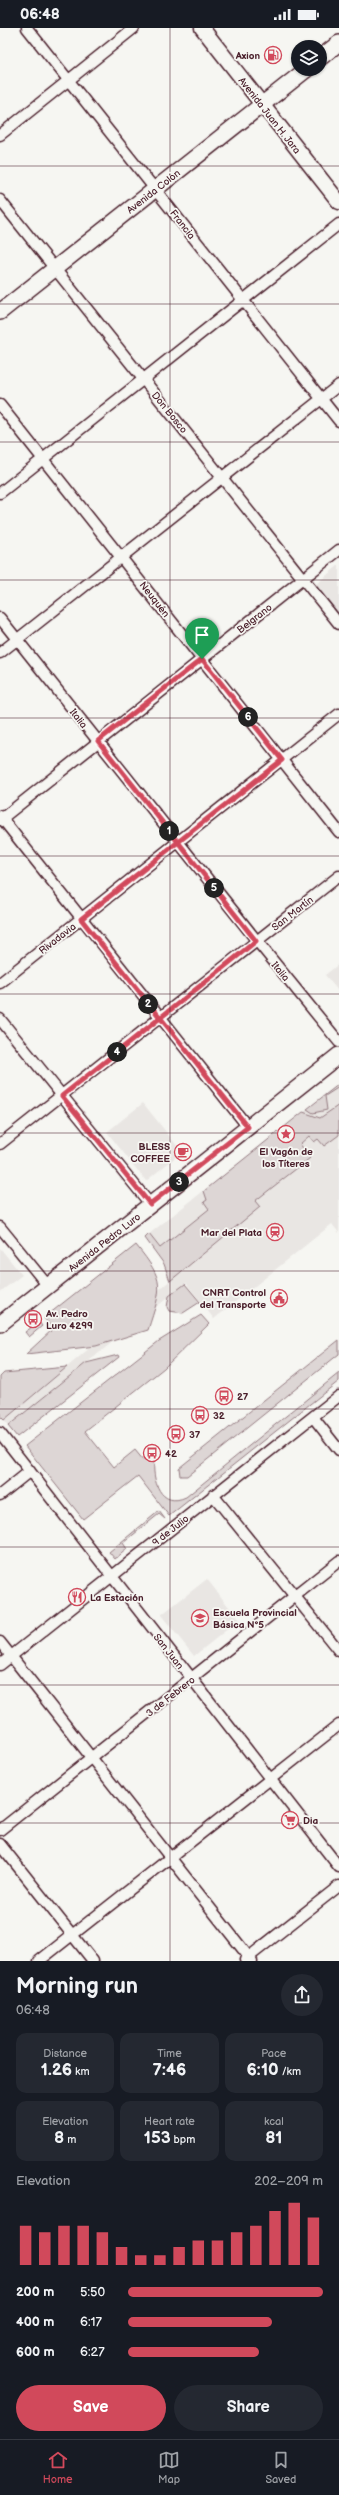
<!DOCTYPE html>
<meta charset="utf-8">
<style>
body{margin:0;font-family:"Balsamiq Sans",sans-serif;background:#242831;color:#f1f3f6;height:100vh;display:flex;flex-direction:column;font-size:15px;white-space:nowrap}
*{box-sizing:border-box;margin:0}
p{font-size:13px;color:#9ea1a6}
.icon{flex:none;width:22px;height:22px;fill:none;stroke:currentColor;stroke-width:2;stroke-linecap:round;stroke-linejoin:round}
.map{position:relative;height:1933px;overflow:hidden}
.details{display:flex;flex-direction:column;background:#171b24;flex:1}
.details>*{flex:none}
.controls{position:absolute;left:291px;top:12px;display:grid;gap:8px}
.controls a{display:grid;place-items:center;width:36px;height:36px;border-radius:50%;background:#171b24;box-shadow:0 1px 3px #0004;font-size:20px}
.pin{position:absolute;display:grid;place-items:center;width:34px;height:34px;color:#fff;margin:-41px -17px;border-radius:50% 50% 50% 0;rotate:-45deg;box-shadow:0 0 4px #0007}
.pin .icon{rotate:45deg}
.km{position:absolute;width:20px;height:20px;margin:-10px;border-radius:50%;background:#222;color:#fff;font-size:11px;line-height:20px;text-align:center}
.round{display:grid;place-items:center;flex:none;width:42px;height:42px;border-radius:21px;background:#242831}
.overview{display:flex;align-items:center;justify-content:space-between;height:68px;padding:0 16px}
h1{font-size:22px;font-weight:700;line-height:30px}
.stats{display:grid;grid-template-columns:repeat(3,1fr);gap:6px;height:68px;padding:4px 16px}
.stats div{display:grid;align-content:center;border-radius:10px;background:#242831;text-align:center}
.stats b{font-size:17px;font-weight:700}
.stats small{font-size:11px;font-weight:400}
.stats p{font-size:11px}
.chart{height:112px;padding:8px 16px}
.chart p{display:flex;justify-content:space-between}
.chart svg{width:100%;height:72px;margin-top:4px;stroke:#d1495b;stroke-width:6}
.primary-button{display:flex;gap:8px;margin-top:auto;padding:8px 16px}
.primary-button a{flex:1;height:46px;border-radius:24px;background:#d1495b;color:#fff;font-size:16px;font-weight:700;line-height:46px;text-align:center}
.primary-button a+a{background:#242831;color:#f1f3f6}
ul{padding:0 16px;list-style:none;font-size:13px}
li{display:grid;grid-template-columns:64px 48px 1fr;align-items:center;height:30px}
li i{height:10px;border-radius:5px;background:#d1495b}
.status{display:flex;justify-content:space-between;align-items:center;height:28px;padding:0 20px;background:#171b24;direction:ltr}
.status svg{height:11px;fill:currentColor}
.tab-bar{display:flex;justify-content:space-around;align-items:center;height:56px;border-top:1px solid #363941;background:#171b24;font-size:11px;color:#9ea1a6}
.tab-bar a{display:grid;justify-items:center;gap:2px}
.tab-bar .current{color:#d1495b}
.map>svg:first-child{display:block}
.built{fill:#e9e6e3}
.green{fill:#ddd6d5;stroke:#947a80}
.lines{fill:none;stroke-linecap:round;stroke-linejoin:round}
.street-casing{stroke:#4a1f2b;stroke-width:13}
.secondary-casing{stroke:#4a1f2b;stroke-width:17}
.primary-casing{stroke:#4a1f2b;stroke-width:18}
.street{stroke:#f6f6f2;stroke-width:10}
.secondary{stroke:#f6f6f2;stroke-width:14}
.primary{stroke:#f6f6f2;stroke-width:15}
.route-casing{stroke:#fff;stroke-width:8}
.route{stroke:#d1495b;stroke-width:5}
.grid{fill:none;stroke:#4a1f2b;stroke-width:1;stroke-opacity:0.55}
.labels{text-anchor:middle;stroke-width:3.5;stroke-linejoin:round;paint-order:stroke}
.poi-label{font-size:10px;font-weight:bold;fill:#4a1f2b;stroke:#f6f6f2;text-anchor:start}
.street-label{font-size:10px;fill:#4a1f2b;stroke:#f6f6f2}
</style>
<div class="status"><b>06:48</b><svg viewBox="0 0 49 12"><path d="M0 12V9h3v3zM5 12V6h3v6zM10 12V3h3v9zM15 12V0h3v12zM26 1h20v11H26zM47 4h2v5h-2z"/></svg></div>
<div class="map">
<svg width="339" height="1933" viewBox="0 0 339 1933">
<rect width="100%" height="100%" fill="#f6f6f2"/>
<filter id="ink" filterUnits="userSpaceOnUse"><feTurbulence type="fractalNoise" baseFrequency=".025" numOctaves="2"/><feDisplacementMap in="SourceGraphic" scale="8" xChannelSelector="R" yChannelSelector="G"/><feConvolveMatrix kernelMatrix="1 2 1 2 8 2 1 2 1" color-interpolation-filters="sRGB"/></filter>
<g filter="url(#ink)">
<!-- built -->
<path class="built" d="M339 537V588L314 558Z
M339 936V964L325 947Z
M339 1056V1205L332 1196 214 1291 186 1255 8 1398 4 1392 179 1245 149 1206Z
M143 1075 182 1124 146 1153 107 1104Z
M0 1220 22 1247 0 1264Z
M207 1551 239 1592 194 1628 161 1587Z"/>
<!-- green -->
<path class="green" d="M339 1056V1059L325 1068 327 1082 313 1085 307 1081Z
M339 1077V1107L324 1118 318 1111 314 1114 309 1108 300 1116 310 1130 255 1173 260 1179 170 1253 164 1236 145 1210 149 1206 160 1220 209 1181 204 1174 207 1172 204 1163 303 1084 320 1090Z
M136 1217C166 1254 162 1258 148 1302L96 1318 26 1326 53 1301 44 1290Z
M185 1256 200 1274 183 1285 169 1283 167 1279 169 1268Z
M201 1287 209 1296 164 1340 85 1403 114 1439 135 1422 144 1433 150 1428 154 1432C152 1452 160 1481 186 1469L339 1345V1353L169 1488 138 1448 83 1491 25 1418 159 1313Z
M39 1294 42 1298 29 1309 25 1304Z
M339 1312V1326L187 1448H180L179 1440Z
M118 1327 119 1329 17 1409 8 1398 86 1335Z
M67 1339 4 1392 0 1388V1349L4 1345Z
M159 1483 165 1491 159 1486 123 1515 127 1521 115 1531 109 1524Z"/>
<g class="lines">
<!-- street casing -->
<g class="street-casing">
<path id="street" d="M27 0 339 393
M0 107 134 0
M0 172 339 596
M0 377 339 804
M0 465 339 196
M0 590 257 913 339 1014
M0 625 339 357
M0 788 248 1099
M0 792 339 522
M0 955 339 686
M0 991 150 1176
M0 1116 339 848
M0 1199 48 1258
M313 1389 339 1422
M0 1405 339 1839
M0 1467 30 1443
M213 1467 339 1623
M0 1614 252 1933
M0 1637 339 1368
M0 1802 339 1533
M0 1816 93 1933
M245 1932 339 1858
M39 1933 339 1697"/>
</g>
<!-- secondary casing -->
<g class="secondary-casing">
<path id="secondary" d="M202 0 339 174"/>
</g>
<!-- primary casing -->
<g class="primary-casing">
<path id="primary" d="M320 30 339 15
M0 284 307 41
M0 1296 339 1027"/>
</g>
<!-- street -->
<use href="#street" class="street"/>
<!-- secondary -->
<use href="#secondary" class="secondary"/>
<!-- primary -->
<use href="#primary" class="primary"/>
</g>
</g>
<g class="lines" filter="url(#ink)">
<!-- route casing -->
<g class="route-casing">
<path id="route" d="M202 631 98 713 178 814 81 891 248 1099 150 1176 62 1068C127 1016 192 965 256 913L178 814 282 732 202 631"/>
</g>
<!-- route -->
<use href="#route" class="route"/>
</g>
<!-- grid -->
<path class="grid" d="M170 0V1933M0 138H339M0 276H339M0 414H339M0 552H339M0 690H339M0 828H339M0 966H339M0 1105H339M0 1243H339M0 1381H339M0 1519H339M0 1657H339M0 1795H339"/>
<!-- icons -->
<defs>
<g id="fuel-ring" transform="scale(0.9)"><circle r="9.5" fill="#f6f6f2" stroke="#d1495b" stroke-width="1.5"/><path d="M-5.5-6h7V0h2V4h1.3V-2.5L3-4.5l.8-.8L6-3V5H2.5V1h-1V6h-7ZM-4.2-4.7v3.2H.2V-4.7Z" fill="#d1495b"/></g>
<g id="sight-ring" transform="scale(0.9)"><circle r="9.5" fill="#f6f6f2" stroke="#d1495b" stroke-width="1.5"/><path d="M0-6L1.8-2.2L6-1.7L2.9 1.2L3.7 5.4L0 3.3L-3.7 5.4L-2.9 1.2L-6-1.7L-1.8-2.2Z" fill="#d1495b"/></g>
<g id="cafe-ring" transform="scale(0.9)"><circle r="9.5" fill="#f6f6f2" stroke="#d1495b" stroke-width="1.5"/><path d="M-5.5-4.5H6V0H3Q3 3.5 0 3.5H-2.5Q-5.5 3.5-5.5 0ZM3-3.2v2h1.7v-2ZM-6 4.5H4V6H-6Z" fill="#d1495b"/></g>
<g id="station-ring" transform="scale(0.9)"><circle r="9.5" fill="#f6f6f2" stroke="#d1495b" stroke-width="1.5"/><path d="M-3-6H3Q5-6 5-4V2Q5 4 3 4L4.5 6H3L1.5 4h-3L-3 6H-4.5L-3 4Q-5 4-5 2V-4Q-5-6-3-6ZM-3.5-4v3h7v-3ZM-3.5 1v1.5H-2V1ZM2 1v1.5H3.5V1Z" fill="#d1495b"/></g>
<g id="civic-ring" transform="scale(0.9)"><circle r="9.5" fill="#f6f6f2" stroke="#d1495b" stroke-width="1.5"/><path d="M-.6-6.5H3V-4.5H.6V-3L4-1V1h2V6H-6V1h2V-1L-.6-3ZM-1.2 2.5V6h2.4V2.5Z" fill="#d1495b"/></g>
<g id="bus-ring" transform="scale(0.9)"><circle r="9.5" fill="#f6f6f2" stroke="#d1495b" stroke-width="1.5"/><path d="M-5-6H5V4H4V6H2V4H-2V6H-4V4H-5ZM-3.5-4V0h7V-4ZM-3.5 1.2v1.5H-2V1.2ZM2 1.2v1.5H3.5V1.2Z" fill="#d1495b"/></g>
<g id="restaurant-ring" transform="scale(0.9)"><circle r="9.5" fill="#f6f6f2" stroke="#d1495b" stroke-width="1.5"/><path d="M-5-6h1v4h1v-4h1v4h1v-4h1v5L-1.5 .5V6h-2V.5L-5-1ZM5-6V6H3V1.5H1.5Q1.5-4 5-6Z" fill="#d1495b"/></g>
<g id="school-ring" transform="scale(0.9)"><circle r="9.5" fill="#f6f6f2" stroke="#d1495b" stroke-width="1.5"/><path d="M0-5L7-2L0 1L-7-2ZM-4 1L0 2.5L4 1V4Q0 6-4 4Z" fill="#d1495b"/></g>
<g id="supermarket-ring" transform="scale(0.9)"><circle r="9.5" fill="#f6f6f2" stroke="#d1495b" stroke-width="1.5"/><path d="M-6-5.5h2.5l.6 2H6L4.5 2H-2.5L-4.4-4H-6ZM-1.5 3.2a1.3 1.3 0 1 0 .1 0ZM3 3.2a1.3 1.3 0 1 0 .1 0Z" fill="#d1495b"/></g>
</defs>
<g fill-rule="evenodd">
<use href="#fuel-ring" x="273" y="27"/>
<use href="#sight-ring" x="286" y="1106"/>
<use href="#cafe-ring" x="183" y="1124"/>
<use href="#station-ring" x="275" y="1204"/>
<use href="#civic-ring" x="279" y="1270"/>
<use href="#bus-ring" x="33" y="1291"/>
<use href="#bus-ring" x="224" y="1368"/>
<use href="#bus-ring" x="200" y="1387"/>
<use href="#bus-ring" x="176" y="1406"/>
<use href="#bus-ring" x="152" y="1425"/>
<use href="#restaurant-ring" x="77" y="1569"/>
<use href="#school-ring" x="200" y="1590"/>
<use href="#supermarket-ring" x="290" y="1792"/>
</g>
<g class="labels">
<!-- poi labels -->
<g class="poi-label">
<text x="260" y="31" text-anchor="end">Axion</text>
<text x="170" y="1122" text-anchor="end">BLESS<tspan x="170" dy="12">COFFEE</tspan></text>
<text x="286" y="1127" text-anchor="middle">El Vagón de<tspan x="286" dy="12">los Títeres</tspan></text>
<text x="262" y="1208" text-anchor="end">Mar del Plata</text>
<text x="266" y="1268" text-anchor="end">CNRT Control<tspan x="266" dy="12">del Transporte</tspan></text>
<text x="46" y="1289">Av. Pedro<tspan x="46" dy="12">Luro 4299</tspan></text>
<text x="237" y="1372">27</text>
<text x="213" y="1391">32</text>
<text x="189" y="1410">37</text>
<text x="165" y="1429">42</text>
<text x="90" y="1573">La Estación</text>
<text x="213" y="1588">Escuela Provincial<tspan x="213" dy="12">Básica N°5</tspan></text>
<text x="303" y="1796">Dia</text>
</g>
<!-- street labels -->
<g class="street-label">
<text transform="translate(270 87) rotate(52)" y="4">Avenida Juan H. Jara</text>
<text transform="translate(153 163) rotate(-38)" y="4">Avenida Colón</text>
<text transform="translate(183 196) rotate(52)" y="4">Francia</text>
<text transform="translate(170 384) rotate(51)" y="4">Don Bosco</text>
<text transform="translate(155 571) rotate(52)" y="4">Neuquén</text>
<text transform="translate(254 590) rotate(-38)" y="4">Belgrano</text>
<text transform="translate(79 690) rotate(52)" y="4">Italia</text>
<text transform="translate(292 885) rotate(-38)" y="4">San Martín</text>
<text transform="translate(57 910) rotate(-38)" y="4">Rivadavia</text>
<text transform="translate(281 943) rotate(51)" y="4">Italia</text>
<text transform="translate(104 1214) rotate(-38)" y="4">Avenida Pedro Luro</text>
<text transform="translate(170 1502) rotate(-38)" y="4">9 de Julio</text>
<text transform="translate(169 1623) rotate(52)" y="4">San Juan</text>
<text transform="translate(170 1668) rotate(-38)" y="4">3 de Febrero</text>
</g>
</g>
</svg>
<div class="controls">
<a><svg class="icon" aria-label="layers" viewBox="0 0 24 24"><path d="M12 4l9 5-9 5-9-5zM3 14l9 5 9-5"/></svg></a>
</div>
<div class="pin" style="left:202px;top:631px;background:#1e9e55"><svg class="icon" aria-label="arrive" viewBox="0 0 24 24"><path d="M6 21V4h12l-3 4 3 4H6"/></svg></div>
<b class="km" style="left:169px;top:803px">1</b>
<b class="km" style="left:148px;top:976px">2</b>
<b class="km" style="left:179px;top:1154px">3</b>
<b class="km" style="left:117px;top:1024px">4</b>
<b class="km" style="left:214px;top:860px">5</b>
<b class="km" style="left:248px;top:689px">6</b>
</div>
<section class="details">
<div class="overview"><div><h1>Morning run</h1><p>06:48</p></div><a class="round"><svg class="icon" aria-label="share" viewBox="0 0 24 24"><path d="M12 15V3M7 8l5-5 5 5M5 13v7h14v-7"/></svg></a></div>
<div class="stats">
<div><p>Distance</p><b>1.26<small> km</small></b></div>
<div><p>Time</p><b>7:46</b></div>
<div><p>Pace</p><b>6:10<small> /km</small></b></div>
</div>
<div class="stats">
<div><p>Elevation</p><b>8<small> m</small></b></div>
<div><p>Heart rate</p><b>153<small> bpm</small></b></div>
<div><p>kcal</p><b>81</b></div>
</div>
<div class="chart"><p><span>Elevation</span>202–209 m</p>
<svg viewBox="0 0 160 44" preserveAspectRatio="none"><path d="M5 44V20M15 44V24M25 44V20M35 44V20M45 44V24M55 44V33M65 44V38M75 44V38M85 44V33M95 44V29M105 44V29M115 44V24M125 44V20M135 44V11M145 44V6M155 44V15"/></svg>
</div>
<ul>
<li><b>200 m</b>5:50<i style="width:100%"></i></li>
<li><b>400 m</b>6:17<i style="width:74%"></i></li>
<li><b>600 m</b>6:27<i style="width:67%"></i></li>
</ul>
<div class="primary-button"><a>Save</a><a>Share</a></div>
</section>
<nav class="tab-bar">
<a class="current"><svg class="icon" aria-label="home" viewBox="0 0 24 24"><path d="M3 11l9-7 9 7M6 9v11h12V9"/></svg>Home</a>
<a><svg class="icon" aria-label="map" viewBox="0 0 24 24"><path d="M3 6l6-2 6 2 6-2v14l-6 2-6-2-6 2zM9 4v14M15 6v14"/></svg>Map</a>
<a><svg class="icon" aria-label="saved" viewBox="0 0 24 24"><path d="M7 4h10v16l-5-4-5 4z"/></svg>Saved</a>
</nav>
